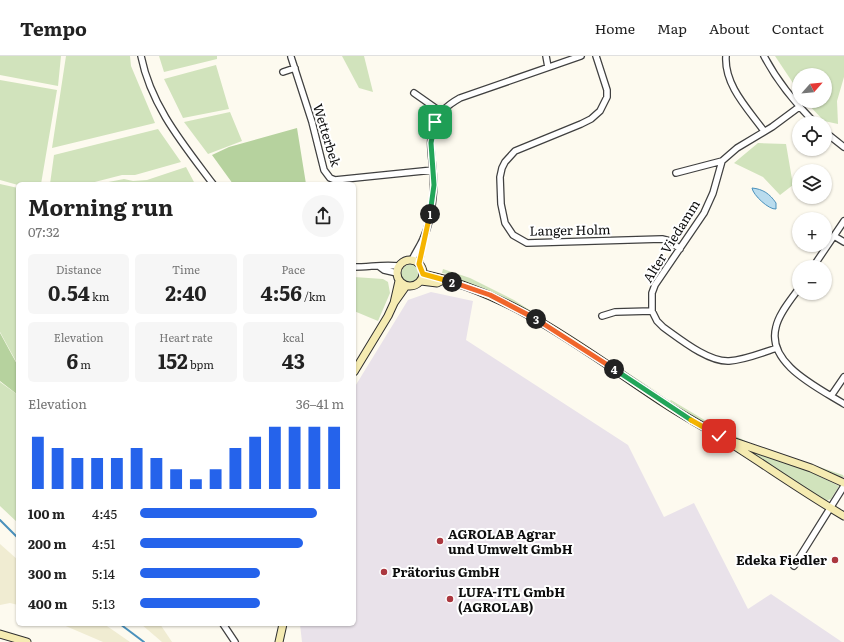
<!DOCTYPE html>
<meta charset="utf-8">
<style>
body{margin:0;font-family:Literata,serif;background:#f6f6f6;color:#222;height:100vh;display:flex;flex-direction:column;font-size:15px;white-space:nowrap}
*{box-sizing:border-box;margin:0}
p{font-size:13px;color:#767676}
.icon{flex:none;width:22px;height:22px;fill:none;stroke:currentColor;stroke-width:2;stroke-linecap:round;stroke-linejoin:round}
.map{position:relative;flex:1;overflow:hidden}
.drawer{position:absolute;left:16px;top:126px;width:340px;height:444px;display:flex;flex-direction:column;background:#fff;border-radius:6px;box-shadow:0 1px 3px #0004}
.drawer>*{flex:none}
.needle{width:26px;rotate:63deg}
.tools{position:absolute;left:792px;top:12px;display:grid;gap:8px}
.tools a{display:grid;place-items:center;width:40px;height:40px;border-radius:50%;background:#fff;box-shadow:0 1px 3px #0004;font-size:20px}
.pin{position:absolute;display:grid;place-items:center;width:34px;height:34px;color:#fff;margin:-17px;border-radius:8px;box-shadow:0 2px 6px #0006}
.km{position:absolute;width:20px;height:20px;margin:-10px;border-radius:50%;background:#222;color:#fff;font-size:11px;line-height:20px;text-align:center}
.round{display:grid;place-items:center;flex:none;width:42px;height:42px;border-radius:21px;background:#f6f6f6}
.overview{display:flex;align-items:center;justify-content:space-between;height:68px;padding:0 12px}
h1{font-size:22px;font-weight:700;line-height:30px}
.stats{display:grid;grid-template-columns:repeat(3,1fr);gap:6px;height:68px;padding:4px 12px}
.stats div{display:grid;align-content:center;border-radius:6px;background:#f6f6f6;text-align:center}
.stats b{font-size:20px;font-weight:700}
.stats small{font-size:11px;font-weight:400}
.stats p{font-size:11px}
.chart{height:112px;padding:8px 12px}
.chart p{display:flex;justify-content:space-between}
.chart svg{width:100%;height:72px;margin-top:4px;stroke:#2563eb;stroke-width:6}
ul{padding:0 12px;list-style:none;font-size:13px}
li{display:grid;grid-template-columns:64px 48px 1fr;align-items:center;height:30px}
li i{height:10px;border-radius:5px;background:#2563eb}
header{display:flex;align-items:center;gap:24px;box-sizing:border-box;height:56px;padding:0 20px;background:#fff;border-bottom:1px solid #e0e0e0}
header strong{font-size:19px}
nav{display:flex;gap:22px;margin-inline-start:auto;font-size:14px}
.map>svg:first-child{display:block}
.industrial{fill:#e9e2ea}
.farmland{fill:#f0ecd2}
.green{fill:#d1e3bc}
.forest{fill:#b6d29e}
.water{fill:#b9dcee;stroke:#4a91bc}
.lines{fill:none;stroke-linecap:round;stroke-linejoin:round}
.stream{stroke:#4a91bc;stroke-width:2}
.street-casing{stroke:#404040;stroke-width:8}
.secondary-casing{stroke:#2f2f2f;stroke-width:9}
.street{stroke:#fff;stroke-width:5.5}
.secondary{stroke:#f5ebb2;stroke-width:7}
.split-1-casing{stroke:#fff;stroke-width:8}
.split-2-casing{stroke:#fff;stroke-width:8}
.split-3-casing{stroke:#fff;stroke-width:8}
.split-4-casing{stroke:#fff;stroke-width:8}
.split-5-casing{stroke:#fff;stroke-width:8}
.split-6-casing{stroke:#fff;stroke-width:8}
.split-1{stroke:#22a559;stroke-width:5}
.split-2{stroke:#f5b400;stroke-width:5}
.split-3{stroke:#f0652b;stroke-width:5}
.split-4{stroke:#f0652b;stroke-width:5}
.split-5{stroke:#22a559;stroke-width:5}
.split-6{stroke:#f5b400;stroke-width:5}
.poi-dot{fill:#ab373f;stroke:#fff;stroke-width:1.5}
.labels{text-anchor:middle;stroke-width:4;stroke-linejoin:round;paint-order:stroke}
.street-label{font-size:13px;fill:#0d0d0d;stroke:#fff}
.poi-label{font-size:13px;font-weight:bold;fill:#0d0d0d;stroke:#fff;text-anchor:start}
</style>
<header>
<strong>Tempo</strong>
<nav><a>Home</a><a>Map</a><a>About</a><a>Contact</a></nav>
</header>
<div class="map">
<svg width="844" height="586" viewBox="0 0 844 586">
<rect width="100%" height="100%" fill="#fdfaef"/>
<!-- industrial -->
<path class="industrial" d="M431 236 473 245 466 284 628 389 664 461 694 447 748 553 771 538 842 586H302L300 568H354V332L408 244Z"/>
<!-- farmland -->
<path class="farmland" d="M0 488 18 504V549L10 547 0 549Z
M61 568H104L130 586H103Z
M141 568H160L172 586H162Z"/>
<!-- green -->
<path class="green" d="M0 0H61L58 30 0 19Z
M66 0H130L131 10 155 67 52 92Z
M159 0H217V3L164 16Z
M342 0H364L373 36 359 32Z
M775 0H844V21L837 45 838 68 824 65 805 45H825V19H799V36Z
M216 9 229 53 183 62 164 23Z
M0 24 57 34 41 128 18 129 0 124Z
M230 56 242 85 208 98 184 66Z
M158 73 181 106 135 119H122L87 128H50L54 99Z
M758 87 786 88 793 129 780 139 763 121 734 107Z
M186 111 195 128H98L124 123 133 125 147 124Z
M0 128 18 132V309L0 276Z
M401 218a10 10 0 1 1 20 0a10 10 0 1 1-20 0Z
M443 213 470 222 514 244 667 342 513 246 482 232 456 223V220L442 217Z
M354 221 383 223 388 226 390 237 378 265 354 255Z
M0 326 18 339V467L0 450Z
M671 344 718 372 752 388 843 419 844 421H839L735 382 698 363 670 345Z
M744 392 803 412 839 430 831 443 826 445Z"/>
<!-- forest -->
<path class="forest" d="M297 72 306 128H233L212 99 229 91Z
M0 277 18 310V339L0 325Z"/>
<!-- water -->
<path class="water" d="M752 132C763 133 770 138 776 147V153C769 154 753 139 752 132Z"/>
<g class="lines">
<!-- stream -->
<path class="stream" d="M0 464 18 482
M120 568 144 586"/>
<!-- street casing -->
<g class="street-casing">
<path id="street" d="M141 0C151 50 183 88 213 128
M546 0 548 11
M596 0 607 34V41L600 55 591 63 581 68 515 95 505 106 502 112 500 121 501 148 505 167 513 179 527 187 662 183 670 185 680 193
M726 0C724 29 748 53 764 75
M764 0C777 25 795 47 815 67
M291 1 312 66 324 114 330 122 335 124 433 114
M283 16 295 12
M414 37 441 56
M825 76 844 91
M676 117 722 105
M834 180 844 186
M412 204C415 197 420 190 423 183 429 170 432 154 433 141 438 99 413 68 460 42L581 0
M419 208 423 183
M354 211C370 211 384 208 399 210
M380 211 384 214 397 217
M813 211 844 165
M799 232C791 244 779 257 776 271 766 308 819 332 844 348
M602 260 615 256 652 255
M777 292C761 297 745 304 729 305 708 306 680 283 663 271L657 265 652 255V237L655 229 704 157 713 137 722 105 737 92 772 71 799 51
M831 340 844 321
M794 510 844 430
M223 568 235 586"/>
</g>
<!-- secondary casing -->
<g class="secondary-casing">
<path id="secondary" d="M397 217a13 13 0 1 1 26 0a13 13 0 1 1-26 0Z
M423 218C514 237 588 297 664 347 682 359 701 369 719 380 761 406 801 435 844 460
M421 225 437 227 443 224
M394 247 406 230
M354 316 388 260 394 247 399 225
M729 384 811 412 844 427
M0 578 27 586
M279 586 283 568"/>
</g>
<!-- street -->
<use href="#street" class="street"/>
<!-- secondary -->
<use href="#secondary" class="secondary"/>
</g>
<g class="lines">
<!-- split-1 casing -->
<g class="split-1-casing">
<path id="split-1" d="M430 158 434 129 431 87 435 66"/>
</g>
<!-- split-2 casing -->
<g class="split-2-casing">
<path id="split-2" d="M430 158 419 208 423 218 452 226"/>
</g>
<!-- split-3 casing -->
<g class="split-3-casing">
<path id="split-3" d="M452 226 490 239 536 263"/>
</g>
<!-- split-4 casing -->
<g class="split-4-casing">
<path id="split-4" d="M536 263 614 313"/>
</g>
<!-- split-5 casing -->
<g class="split-5-casing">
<path id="split-5" d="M614 313 691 364"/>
</g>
<!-- split-6 casing -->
<g class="split-6-casing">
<path id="split-6" d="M691 364 719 380"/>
</g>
<!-- split-1 -->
<use href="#split-1" class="split-1"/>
<!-- split-2 -->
<use href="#split-2" class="split-2"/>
<!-- split-3 -->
<use href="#split-3" class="split-3"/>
<!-- split-4 -->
<use href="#split-4" class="split-4"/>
<!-- split-5 -->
<use href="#split-5" class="split-5"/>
<!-- split-6 -->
<use href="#split-6" class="split-6"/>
</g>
<!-- markers -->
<g class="poi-dot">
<circle cx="440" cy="485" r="4"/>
<circle cx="835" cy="504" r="4"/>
<circle cx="384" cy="516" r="4"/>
<circle cx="450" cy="543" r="4"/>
</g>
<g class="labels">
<!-- street labels -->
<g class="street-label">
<text transform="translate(327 79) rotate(73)" y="5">Wetterbek</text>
<text transform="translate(570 174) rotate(-1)" y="5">Langer Holm</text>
<text transform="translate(671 185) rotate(-58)" y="5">Alter Viedamm</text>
</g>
<!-- poi labels -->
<g class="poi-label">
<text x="448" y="483">AGROLAB Agrar<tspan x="448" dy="15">und Umwelt GmbH</tspan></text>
<text x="827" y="509" text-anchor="end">Edeka Fiedler</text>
<text x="392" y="521">Prätorius GmbH</text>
<text x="458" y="541">LUFA-ITL GmbH<tspan x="458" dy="15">(AGROLAB)</tspan></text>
</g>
</g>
</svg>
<div class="tools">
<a><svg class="needle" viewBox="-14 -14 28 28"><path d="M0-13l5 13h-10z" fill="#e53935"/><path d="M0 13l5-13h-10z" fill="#767676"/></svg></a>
<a><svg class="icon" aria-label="locate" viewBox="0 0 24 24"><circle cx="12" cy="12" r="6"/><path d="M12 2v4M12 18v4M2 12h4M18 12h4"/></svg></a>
<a><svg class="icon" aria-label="layers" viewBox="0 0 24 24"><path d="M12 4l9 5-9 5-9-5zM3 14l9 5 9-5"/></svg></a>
<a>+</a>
<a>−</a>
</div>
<div class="pin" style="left:435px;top:66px;background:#1e9e55"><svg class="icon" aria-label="arrive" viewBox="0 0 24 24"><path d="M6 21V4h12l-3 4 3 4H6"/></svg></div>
<div class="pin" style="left:719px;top:380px;background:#d93025"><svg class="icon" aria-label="check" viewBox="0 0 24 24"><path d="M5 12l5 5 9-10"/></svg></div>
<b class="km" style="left:430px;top:158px">1</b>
<b class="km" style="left:452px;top:226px">2</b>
<b class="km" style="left:536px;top:263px">3</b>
<b class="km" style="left:614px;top:313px">4</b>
<section class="drawer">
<div class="overview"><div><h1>Morning run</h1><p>07:32</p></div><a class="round"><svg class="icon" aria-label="share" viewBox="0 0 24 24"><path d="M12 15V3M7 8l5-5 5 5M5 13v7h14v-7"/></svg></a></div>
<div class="stats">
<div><p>Distance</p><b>0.54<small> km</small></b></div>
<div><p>Time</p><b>2:40</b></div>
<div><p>Pace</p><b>4:56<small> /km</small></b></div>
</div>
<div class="stats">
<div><p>Elevation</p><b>6<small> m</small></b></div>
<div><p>Heart rate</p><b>152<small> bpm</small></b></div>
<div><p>kcal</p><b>43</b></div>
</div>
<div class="chart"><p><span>Elevation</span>36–41 m</p>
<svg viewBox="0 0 160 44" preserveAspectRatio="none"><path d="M5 44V12M15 44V19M25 44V25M35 44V25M45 44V25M55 44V19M65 44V25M75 44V32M85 44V38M95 44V32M105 44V19M115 44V12M125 44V6M135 44V6M145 44V6M155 44V6"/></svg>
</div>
<ul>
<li><b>100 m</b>4:45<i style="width:87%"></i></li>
<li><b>200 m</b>4:51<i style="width:80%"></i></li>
<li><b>300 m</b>5:14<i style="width:59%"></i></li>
<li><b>400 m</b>5:13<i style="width:59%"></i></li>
</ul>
</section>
</div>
